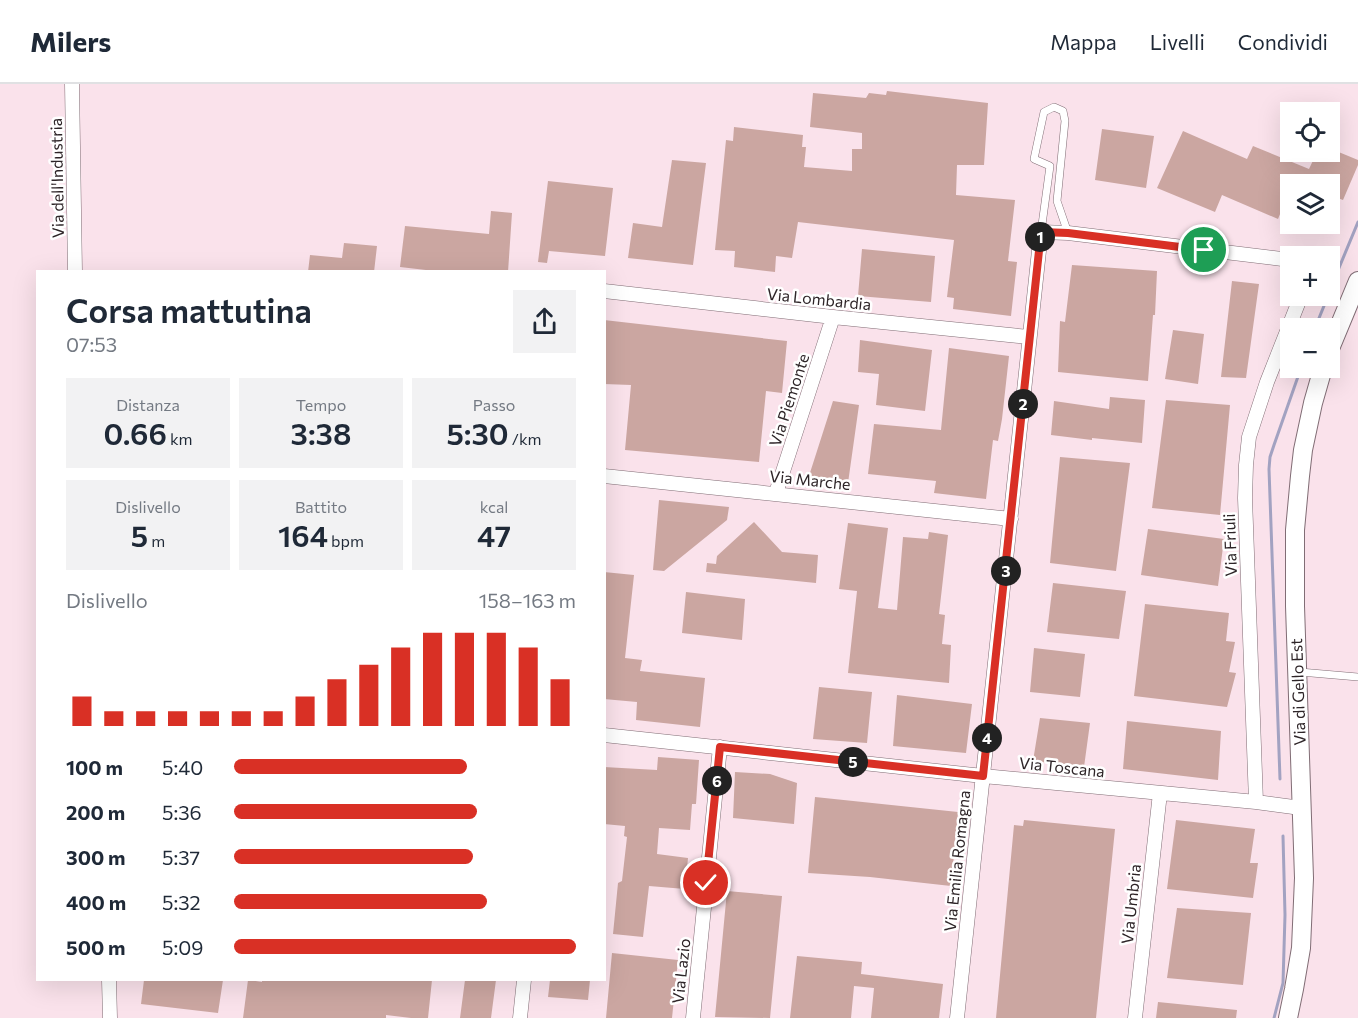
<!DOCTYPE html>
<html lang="it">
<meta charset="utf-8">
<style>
body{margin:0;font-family:Commissioner,sans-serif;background:#f2f2f3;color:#1f2937;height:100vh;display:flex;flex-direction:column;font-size:22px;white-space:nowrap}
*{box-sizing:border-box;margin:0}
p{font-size:20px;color:#747a83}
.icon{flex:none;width:33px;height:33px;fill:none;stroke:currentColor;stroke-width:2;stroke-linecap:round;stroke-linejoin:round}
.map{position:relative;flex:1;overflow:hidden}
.side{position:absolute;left:36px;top:186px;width:570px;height:711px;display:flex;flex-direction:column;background:#fff;border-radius:0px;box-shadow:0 6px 24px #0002}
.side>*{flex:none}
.tools{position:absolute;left:1280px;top:18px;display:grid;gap:12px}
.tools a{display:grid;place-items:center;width:60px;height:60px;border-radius:0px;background:#fff;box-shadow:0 6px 24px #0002;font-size:30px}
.pin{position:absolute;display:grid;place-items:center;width:51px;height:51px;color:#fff;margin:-26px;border:3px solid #fff;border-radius:50%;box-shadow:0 2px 6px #0007}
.km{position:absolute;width:30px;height:30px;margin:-15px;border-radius:50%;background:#222;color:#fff;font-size:16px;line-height:30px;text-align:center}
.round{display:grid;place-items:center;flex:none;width:63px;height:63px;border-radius:0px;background:#f2f2f3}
.summary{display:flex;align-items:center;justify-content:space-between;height:102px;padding:0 30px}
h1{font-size:33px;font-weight:600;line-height:45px}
.metrics{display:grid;grid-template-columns:repeat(3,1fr);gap:9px;height:102px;padding:6px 30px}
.metrics div{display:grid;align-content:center;border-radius:0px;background:#f2f2f3;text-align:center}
.metrics b{font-size:30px;font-weight:600}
.metrics small{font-size:16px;font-weight:400}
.metrics p{font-size:16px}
.chart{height:168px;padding:12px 30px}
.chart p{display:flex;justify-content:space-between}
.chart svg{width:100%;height:108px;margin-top:6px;stroke:#d93025;stroke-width:6}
ul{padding:0 30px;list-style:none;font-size:20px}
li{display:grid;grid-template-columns:96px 72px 1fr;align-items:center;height:45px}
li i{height:15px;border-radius:8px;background:#d93025}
header{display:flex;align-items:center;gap:36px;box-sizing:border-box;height:84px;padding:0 30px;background:#fff;border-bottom:2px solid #e0e1e3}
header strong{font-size:28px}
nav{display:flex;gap:33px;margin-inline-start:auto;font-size:21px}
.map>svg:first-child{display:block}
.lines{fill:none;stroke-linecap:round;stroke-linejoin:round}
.stream{stroke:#a2a2c1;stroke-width:3}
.building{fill:#cba6a1}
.service-casing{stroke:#816d75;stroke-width:8}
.minor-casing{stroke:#816d75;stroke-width:15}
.secondary-casing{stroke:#816d75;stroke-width:20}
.service{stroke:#fff;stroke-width:7}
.minor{stroke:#fff;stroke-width:14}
.secondary{stroke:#fff;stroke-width:18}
.route-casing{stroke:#fff;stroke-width:12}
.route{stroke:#d93025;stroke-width:8}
.labels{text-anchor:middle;stroke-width:5;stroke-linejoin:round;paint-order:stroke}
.street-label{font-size:16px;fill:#2e2528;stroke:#fff}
</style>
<header>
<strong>Milers</strong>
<nav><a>Mappa</a><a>Livelli</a><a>Condividi</a></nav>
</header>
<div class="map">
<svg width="1358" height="934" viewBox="0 0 1358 934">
<rect width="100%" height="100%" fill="#fae2eb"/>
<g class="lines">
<!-- stream -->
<path class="stream" d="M1329 208 1358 138
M1315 244 1328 212
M1280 695 1269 385 1270 373 1274 361 1301 284
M1274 934 1283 899 1285 831 1283 752"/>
</g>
<!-- building -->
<path class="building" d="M887 7 988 19 984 81H957L956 111 1015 116 1008 177 1017 178 1011 232 953 225 954 214 947 213 954 156 798 138 792 174 776 172 775 188 734 183 735 167 715 166 726 56 733 57 734 43 803 51 802 63H806L804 83 852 87V65H862V49L810 43 813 9 866 14 869 9 886 11Z
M1102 45 1154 52 1146 104 1095 96Z
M1183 47 1247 75 1253 62 1309 85 1317 68H1329V64L1358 76V81L1343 116 1329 111V100H1303L1294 97 1292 100H1290V106L1278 135 1222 111 1215 128 1157 104Z
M672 76 706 79 693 181 628 174 633 139 662 143Z
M548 97 613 104 605 172 549 167 547 179 538 178Z
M491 127 512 129 508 188H443L400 183 405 142 489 150Z
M344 159 377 162 374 188H308L310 171 342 174Z
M862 165 935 172 931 218 858 212Z
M1072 181 1157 187 1155 231H1153L1148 297 1058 288 1060 237 1065 238Z
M1232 197 1259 200 1246 294 1221 293Z
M604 236 787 257 782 309 766 307 759 378 625 366 631 301 604 300Z
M1173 246 1204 250 1198 300 1165 295Z
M860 256 932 266 925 327 876 321 879 290 858 288Z
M949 264 1009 272 1002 335 998 357 993 356 986 415 934 409 936 397 868 390 874 340 941 346Z
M1110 313 1145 316 1142 359 1092 354V356L1051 351 1054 317 1109 325Z
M1166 316 1230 321 1220 431 1152 424Z
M833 317 859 321 848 399 808 395Z
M1060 373 1130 379 1116 487 1050 479Z
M659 416 729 423 727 436 664 487 653 486Z
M754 438 782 468 818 471 816 499 706 488 707 479 716 480 717 472Z
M848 439 888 444 878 524 897 526 903 453 928 455 929 448 948 451 939 530 945 531 942 560 951 561 949 599 848 589 857 507 839 505Z
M1148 445 1224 455 1218 502 1141 491Z
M604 488 634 491 625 574 642 576 640 587 705 594 700 643 636 636 637 618 604 615Z
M1053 499 1126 507 1119 555 1047 548Z
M686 508 745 515 742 556 682 549Z
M1145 520 1229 529 1226 557 1235 558 1229 588 1236 589 1227 623 1134 612Z
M1034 564 1085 570 1080 613 1030 608Z
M819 603 872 608 867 659 813 655Z
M897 611 972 620 966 669 893 662Z
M1040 634 1090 639 1084 683 1033 677Z
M1127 637 1221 647 1218 696 1123 685Z
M658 673 699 676 696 720H692L690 746 659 744 657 770 688 774 685 805 649 802 643 853 613 850 618 799 622 797 627 753 624 752 625 742 604 740V683L657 686Z
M735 688 770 690 797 699 794 740 733 734Z
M815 713 958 728 951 802 870 793 808 789Z
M1024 736 1115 745 1096 934H996L1014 741 1023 742Z
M1176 736 1255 745 1250 779H1258L1253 814 1167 805Z
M727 807 782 812 770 934 715 933Z
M1177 824 1251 829 1243 901 1167 894Z
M612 869 678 876 672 934H606Z
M797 872 862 878 861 890 943 900 939 934H871L874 904 854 902 851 934H790Z
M144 896H223L218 929 141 920Z
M248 896 262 898V896H432L428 934H411L386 931V934H243Z
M465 896H496L491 934H460Z
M550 896H590L588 916 548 913Z
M1158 918 1237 926 1236 934H1156Z"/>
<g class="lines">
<!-- service casing -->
<g class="service-casing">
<path id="service" d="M1041 148 1050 82 1034 75 1044 28 1054 23 1063 27 1065 37 1057 117 1068 149
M1300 588 1358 593"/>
</g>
<!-- minor casing -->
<g class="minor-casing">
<path id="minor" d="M72 0 75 188
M604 207 833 233 1029 253
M604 392 1011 435
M776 409 833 233
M604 651 983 692 1256 718 1301 724
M1256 718 1245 414 1246 381 1249 353 1267 298 1301 212
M109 896 110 934
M520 934 524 896
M693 934 720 663
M957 934 1041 148 1068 149 1290 176
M1135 934 1160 709"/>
</g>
<!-- secondary casing -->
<g class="secondary-casing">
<path id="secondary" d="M1329 267 1358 197
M1288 934 1294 905 1301 864 1304 794 1295 522V446L1300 392 1303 366 1313 319 1323 284"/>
</g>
<!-- service -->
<use href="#service" class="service"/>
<!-- minor -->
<use href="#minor" class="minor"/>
<!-- secondary -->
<use href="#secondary" class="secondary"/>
</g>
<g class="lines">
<!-- route casing -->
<g class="route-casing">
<path id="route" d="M706 799 720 663 983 692 1041 148 1068 149 1204 166"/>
</g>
<!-- route -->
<use href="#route" class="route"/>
</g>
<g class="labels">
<!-- street labels -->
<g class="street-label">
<text transform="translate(57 94) rotate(-91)" y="6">Via dell'Industria</text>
<text transform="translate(819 215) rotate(6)" y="6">Via Lombardia</text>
<text transform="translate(789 316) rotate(-72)" y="6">Via Piemonte</text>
<text transform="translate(810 396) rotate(6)" y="6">Via Marche</text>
<text transform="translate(1230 461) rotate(-92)" y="6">Via Friuli</text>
<text transform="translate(1298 608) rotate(-92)" y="6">Via di Gello Est</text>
<text transform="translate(1062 683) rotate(6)" y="6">Via Toscana</text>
<text transform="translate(957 777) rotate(-84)" y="6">Via Emilia Romagna</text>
<text transform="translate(1131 820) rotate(-84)" y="6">Via Umbria</text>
<text transform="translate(681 887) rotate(-84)" y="6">Via Lazio</text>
</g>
</g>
</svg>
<div class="tools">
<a><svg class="icon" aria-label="locate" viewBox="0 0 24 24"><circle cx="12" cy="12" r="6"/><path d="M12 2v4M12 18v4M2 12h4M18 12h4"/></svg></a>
<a><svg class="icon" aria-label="layers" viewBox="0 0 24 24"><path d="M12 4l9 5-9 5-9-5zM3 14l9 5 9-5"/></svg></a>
<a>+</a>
<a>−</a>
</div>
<div class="pin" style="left:1204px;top:166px;background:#1e9e55"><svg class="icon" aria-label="arrive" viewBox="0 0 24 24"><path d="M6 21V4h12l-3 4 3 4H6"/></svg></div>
<div class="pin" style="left:706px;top:799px;background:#d93025"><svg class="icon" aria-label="check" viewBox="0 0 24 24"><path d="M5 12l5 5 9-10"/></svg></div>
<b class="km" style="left:1040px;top:153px">1</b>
<b class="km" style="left:1023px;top:320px">2</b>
<b class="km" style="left:1006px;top:487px">3</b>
<b class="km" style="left:987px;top:654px">4</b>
<b class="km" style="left:853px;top:678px">5</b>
<b class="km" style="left:717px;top:697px">6</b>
<section class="side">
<div class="summary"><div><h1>Corsa mattutina</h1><p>07:53</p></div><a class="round"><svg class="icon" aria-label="share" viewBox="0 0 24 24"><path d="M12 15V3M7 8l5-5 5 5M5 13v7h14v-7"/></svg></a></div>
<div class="metrics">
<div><p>Distanza</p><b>0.66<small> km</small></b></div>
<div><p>Tempo</p><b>3:38</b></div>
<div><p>Passo</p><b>5:30<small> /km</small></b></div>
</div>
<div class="metrics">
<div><p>Dislivello</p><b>5<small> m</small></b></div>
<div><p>Battito</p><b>164<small> bpm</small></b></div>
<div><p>kcal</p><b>47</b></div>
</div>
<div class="chart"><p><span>Dislivello</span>158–163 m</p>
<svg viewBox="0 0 160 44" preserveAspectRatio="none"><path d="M5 44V32M15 44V38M25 44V38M35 44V38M45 44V38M55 44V38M65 44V38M75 44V32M85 44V25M95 44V19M105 44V12M115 44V6M125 44V6M135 44V6M145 44V12M155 44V25"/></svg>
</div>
<ul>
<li><b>100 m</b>5:40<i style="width:68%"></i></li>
<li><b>200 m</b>5:36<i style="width:71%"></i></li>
<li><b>300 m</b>5:37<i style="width:70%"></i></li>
<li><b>400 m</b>5:32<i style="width:74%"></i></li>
<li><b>500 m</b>5:09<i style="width:100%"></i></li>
</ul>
</section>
</div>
